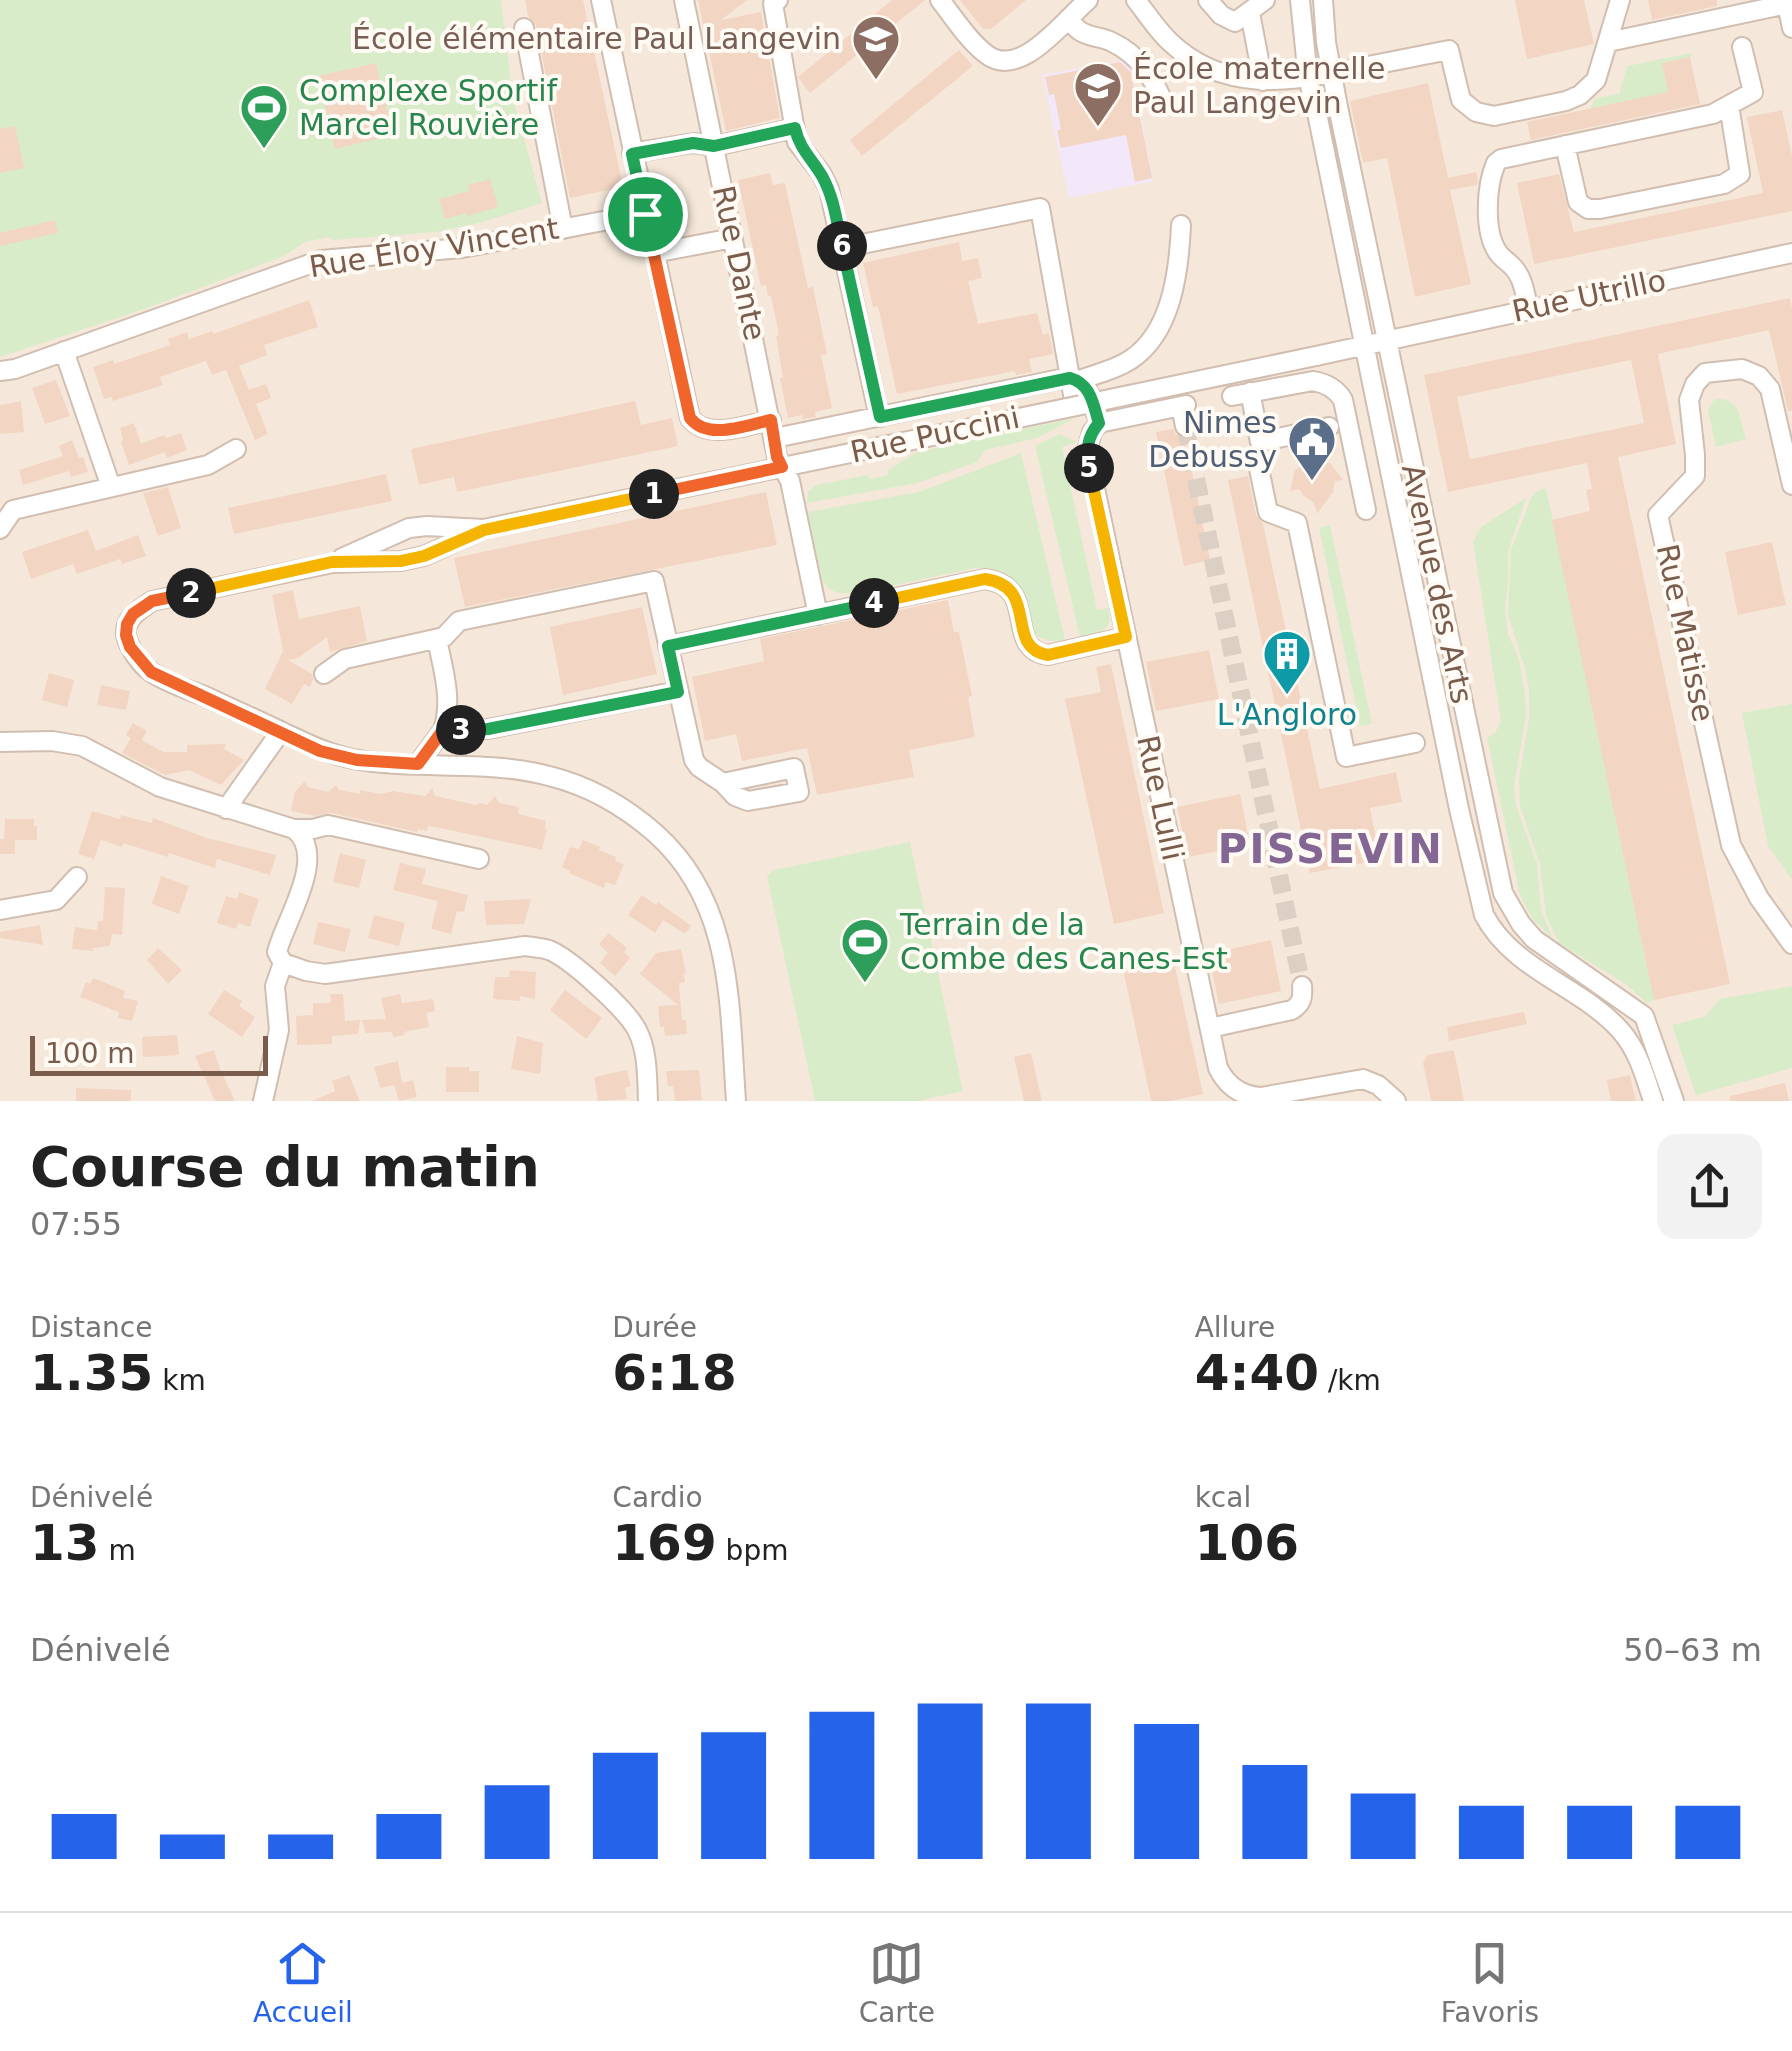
<!DOCTYPE html>
<html lang="fr">
<meta charset="utf-8">
<style>
body{margin:0;font-family:"DejaVu Sans",sans-serif;background:#f2f2f2;color:#222;height:100vh;display:flex;flex-direction:column;font-size:38px;white-space:nowrap}
*{box-sizing:border-box;margin:0}
p{font-size:32px;color:#767676}
.icon{flex:none;width:55px;height:55px;fill:none;stroke:currentColor;stroke-width:2;stroke-linecap:round;stroke-linejoin:round}
.map{position:relative;height:1101px;overflow:hidden}
.sheet{display:flex;flex-direction:column;background:#fff;flex:1}
.sheet>*{flex:none}
.scale{position:absolute;left:30px;bottom:25px;width:238px;box-sizing:border-box;padding-left:10px;border:5px solid #7a5c4d;border-top:0;font-size:28px;line-height:35px;white-space:nowrap;color:#7a5c4d;-webkit-text-stroke:8px #fffaf3;paint-order:stroke}
.pin{position:absolute;display:grid;place-items:center;width:85px;height:85px;color:#fff;margin:-42px;border:5px solid #fff;border-radius:50%;box-shadow:0 2px 10px #0007}
.km{position:absolute;width:50px;height:50px;margin:-25px;border-radius:50%;background:#222;color:#fff;font-size:28px;line-height:50px;text-align:center}
.round{display:grid;place-items:center;flex:none;width:105px;height:105px;border-radius:20px;background:#f2f2f2}
.summary{display:flex;align-items:center;justify-content:space-between;height:170px;padding:0 30px}
h1{font-size:55px;font-weight:600;line-height:75px}
.metrics{display:grid;grid-template-columns:repeat(3,1fr);gap:15px;height:170px;padding:10px 30px}
.metrics div{display:grid;align-content:center}
.metrics b{font-size:50px;font-weight:600}
.metrics small{font-size:28px;font-weight:400}
.metrics p{font-size:28px}
.chart{height:280px;padding:20px 30px}
.chart p{display:flex;justify-content:space-between}
.chart svg{width:100%;height:180px;margin-top:10px;stroke:#2563eb;stroke-width:6}
.menu{display:flex;justify-content:space-around;align-items:center;height:140px;border-top:2px solid #e0e0e0;background:#fff;font-size:28px;color:#767676}
.menu a{display:grid;justify-items:center;gap:5px}
.menu .on{color:#2563eb}
.map>svg:first-child{display:block}
.residential{fill:#f5e8da}
.education{fill:#f3e8fa}
.green{fill:#d8ecc9}
.building{fill:#f3d5c3;fill-rule:evenodd}
.lines{fill:none;stroke-linecap:round;stroke-linejoin:round}
.minor-tunnel{stroke:#dcd0c4;stroke-width:18;stroke-dasharray:18 9;stroke-linecap:butt}
.minor-casing{stroke:#d1beb0;stroke-width:22}
.minor{stroke:#fff;stroke-width:18}
.minor-bridge-casing{stroke:#d1beb0;stroke-width:22;stroke-linecap:butt}
.minor-bridge{stroke:#fff;stroke-width:18}
.split-1-casing{stroke:#fff;stroke-width:20}
.split-2-casing{stroke:#fff;stroke-width:20}
.split-3-casing{stroke:#fff;stroke-width:20}
.split-4-casing{stroke:#fff;stroke-width:20}
.split-5-casing{stroke:#fff;stroke-width:20}
.split-6-casing{stroke:#fff;stroke-width:20}
.split-7-casing{stroke:#fff;stroke-width:20}
.split-1{stroke:#f0652b;stroke-width:12}
.split-2{stroke:#f5b400;stroke-width:12}
.split-3{stroke:#f0652b;stroke-width:12}
.split-4{stroke:#22a559;stroke-width:12}
.split-5{stroke:#f5b400;stroke-width:12}
.split-6{stroke:#22a559;stroke-width:12}
.split-7{stroke:#22a559;stroke-width:12}
.labels{text-anchor:middle;stroke-width:8;stroke-linejoin:round;paint-order:stroke}
.education-label{font-size:30px;fill:#785e54;stroke:#fffaf3;text-anchor:end}
.leisure-label{font-size:30px;fill:#27864d;stroke:#fffaf3;text-anchor:start}
.street-label{font-size:30px;fill:#7a5c4d;stroke:#fffaf3}
.service-label{font-size:30px;fill:#4e5e75;stroke:#fffaf3;text-anchor:end}
.culture-label{font-size:30px;fill:#0d838f;stroke:#fffaf3}
.district-label{font-size:40px;font-weight:bold;letter-spacing:2.5px;fill:#846695;stroke:#fffaf3}
</style>
<div class="map">
<svg width="1792" height="1101" viewBox="0 0 1792 1101">
<rect width="100%" height="100%" fill="#fdf6ec"/>
<!-- residential -->
<path class="residential" d="M0 0H1792V1101H0Z"/>
<!-- education -->
<path class="education" d="M1130 59 1153 181 1069 198 1042 75Z"/>
<!-- green -->
<path class="green" d="M0 0H501L513 99 542 203 479 223 436 232 333 240 328 237 305 242 284 256 147 308 0 357Z
M1691 53 1692 56 1662 63 1668 92 1590 109 1595 98 1619 94 1627 66Z
M1717 399C1741 398 1740 420 1746 439L1716 447 1708 410 1713 401Z
M1075 418 1037 438 985 450 977 462 917 483 807 503 808 492 816 485 868 475 870 479 888 475V470L917 452Z
M1059 434 1077 442 1062 447 1097 610 1108 608C1114 633 1100 632 1080 637L1035 446Z
M1021 453 1065 640C1002 650 1045 564 975 568L857 593H837L827 587 822 579 808 512 919 492Z
M1546 488 1654 1000 1647 1003 1627 985 1559 943 1546 916 1540 864 1520 806 1519 779 1529 719V691L1524 665 1508 615 1511 550 1531 498 1536 492Z
M1526 498 1508 552V583L1505 608 1508 634 1519 659 1525 693 1526 715 1514 787 1516 805 1537 864 1541 910 1553 939 1532 918 1520 895 1487 738 1495 733 1501 721 1473 541 1481 527Z
M1330 525 1372 724 1360 726 1319 528Z
M1792 704V880L1768 846 1742 713Z
M910 842 963 1091 917 1101H815L767 876 774 870Z
M1792 986V1068L1696 1095 1672 1025 1704 1017 1720 999Z"/>
<!-- building -->
<path class="building" d="M525 0H583L623 187 570 198 536 26 528 16Z
M698 0H747L721 20 761 12 780 118 726 131Z
M892 0H925L810 93 798 77Z
M960 0H1026L991 29H983Z
M1515 0H1584L1594 44 1527 59Z
M1648 0H1717V6L1652 20Z
M959 50 973 66 862 156 850 140Z
M1690 57 1700 104 1531 140 1527 122 1668 92 1662 63Z
M1120 62 1131 72 1152 178 1135 182 1126 135 1061 148 1057 131 1061 129 1054 94 1049 95 1045 77Z
M376 63 393 135 335 149 318 76Z
M1428 83 1448 178 1476 172 1478 181 1477 185 1450 190 1471 284 1415 297 1387 158 1363 163 1350 101Z
M1782 110 1792 156V211L1534 264 1517 183 1559 174 1574 232 1763 193 1747 117Z
M15 126 24 168 0 173V129Z
M770 173 773 185 785 183 808 288 813 287 827 354 821 355 832 408 815 412 816 417 803 419 802 415 788 418 780 378 783 377 776 336 779 335 771 296H768L766 285 761 286 738 180Z
M490 179 498 207 467 216 466 213 445 219 439 199 469 191 468 185Z
M55 220 58 233 0 246V233Z
M959 242 962 261 978 258 982 278 968 281 978 324 1037 313 1043 335 1049 333 1053 354 1029 359 1032 372 1016 375 1015 371 897 394 878 306 873 307 863 263Z
M1790 298 1792 309V411H1788L1769 330 1658 354 1676 444 1618 457 1730 984 1654 1000 1552 520 1590 511 1586 490 1592 489 1587 463 1448 492 1424 375ZM1631 360 1644 423 1470 459 1457 397Z
M309 300 318 327 264 345 267 355 239 366 249 390 266 384 271 398 256 404 268 434 255 440 226 370 212 375 206 361 160 377 163 385 113 401 111 397 104 399 93 367 113 360 114 364 170 345 168 339 187 332 189 339 212 331 213 334Z
M56 380 70 416 45 424 32 388Z
M21 401 24 432 0 434V405Z
M635 401 641 425 672 418 678 446 457 492 454 477 419 485 411 449Z
M134 423 141 444 164 435 166 438 181 433 187 450 167 458 165 452 129 465 121 442 123 440 120 428Z
M1173 429 1176 435 1185 438 1210 560 1184 566 1156 432Z
M72 440 79 458 83 457 88 472 71 477 69 471 23 485 19 470 63 456 59 446Z
M1311 459 1330 463 1343 480 1335 481 1333 492 1317 514 1314 503 1304 496 1299 489 1290 491 1295 470Z
M386 474 392 501 234 534 228 508Z
M1248 476 1256 515 1263 524 1320 789 1396 772 1402 802 1370 808 1380 860 1310 873 1228 480Z
M168 487 181 528 158 536 143 493Z
M766 492 777 545 465 607 454 558Z
M88 530 96 551 138 535 146 556 122 564 120 559 77 574 73 564 31 579 22 552Z
M1772 542 1786 605 1738 615 1725 552Z
M293 590 299 619 360 606 367 641 330 652 327 637 298 658 288 660 312 674 313 680 310 687 304 684 292 704 265 689 283 651 272 595Z
M948 600 954 632H959L972 696 968 697 975 737 909 750 914 777 817 795 807 748 742 761 736 734 705 741 692 677 764 661 760 639Z
M642 607 657 674 563 695 550 627Z
M1209 650 1219 699 1156 711 1146 662Z
M1111 664 1164 913 1114 924 1065 699 1101 692 1096 667Z
M49 673 74 680 67 707 42 700Z
M101 685 130 691 126 710 97 705Z
M133 723 147 731 142 740 163 752H187V745L226 744 224 749 244 760 221 785 189 770 165 775 122 753 131 738 126 735Z
M305 781 308 787 328 792 336 785 339 790 360 794V790L381 794 393 791 426 796 432 788 435 796 476 805 480 803 487 805 495 796 499 803 519 807 518 814 546 821 545 829H547L542 850 450 830 428 826 427 831 418 829 417 832 331 813 315 816 291 811 295 792Z
M1240 794 1250 845 1188 857 1177 807Z
M92 811 120 819 121 815 152 823 153 818 207 838 276 855 270 875 217 859 215 868 169 853 168 857 123 843 122 847 101 840 94 859 78 854Z
M5 819H34V826H37V840H15V854H0V839H4Z
M583 840 600 847 599 850 616 857 615 861 624 864 615 885 606 882 604 888 569 873 570 871 562 867 570 847 579 849Z
M340 853 366 860 359 888 333 882Z
M400 863 426 869 422 884 468 895 464 912 457 911 451 934 431 929 438 901 393 890Z
M161 876 189 886 179 914 152 904Z
M105 887 125 888 122 935 112 934 110 946 93 948V951L72 949 75 927 97 930 98 921H103Z
M239 892 259 899 250 927 238 923 236 929 217 923 226 896 237 899Z
M642 895 656 905 658 902 691 926 685 934 663 920 655 933 628 915Z
M531 899 524 924 486 925 484 901Z
M374 915 405 923 399 946 368 938Z
M318 922 351 929 345 952 313 944Z
M40 925 43 945 0 938V932Z
M609 933 627 948 624 952 630 958 615 976 600 963 608 953 599 944Z
M1271 940 1281 991 1219 1004 1208 954Z
M158 948 182 970 168 984 147 960Z
M681 949 686 973H684L685 982 679 983 682 1020H686L687 1034 665 1036 664 1027H660L658 1006 678 1005 640 974 656 953Z
M1173 958 1203 1094 1171 1101H1151L1123 969Z
M510 970 536 972 535 999 520 996V1001L493 999 495 977H509Z
M93 978 125 991 123 998 138 1001 132 1021 118 1018 119 1012 80 997 86 982 90 984Z
M224 990 242 1001 239 1006 255 1017 242 1037 208 1014Z
M565 990 602 1018 586 1039 550 1010Z
M330 994H343L345 1021 360 1020 358 1034 332 1036V1044L297 1045 296 1016 313 1015V1003H331Z
M400 994 402 1003 433 999 435 1011 426 1013 429 1027 404 1032 405 1035 393 1037 392 1032 366 1033 362 1020 386 1019 381 998Z
M1524 1012 1527 1024 1449 1041 1447 1027Z
M177 1035 179 1055 143 1057 142 1037Z
M517 1036 543 1043 540 1074 511 1069Z
M214 1050 219 1067 235 1101H215L195 1056Z
M1454 1050 1464 1101H1431L1423 1063 1427 1055Z
M1031 1053 1042 1101H1024L1014 1057Z
M398 1061 402 1083 413 1080 417 1097 399 1101 394 1085 380 1088 374 1067Z
M446 1067H469V1071H479V1092H446Z
M627 1070 631 1086 625 1088 627 1099 598 1101 594 1077Z
M699 1070 702 1100 675 1101 673 1086H668L666 1071Z
M349 1075 360 1101H312L335 1091 332 1081Z
M1630 1075 1636 1101H1611L1607 1080Z
M1785 1083 1789 1101H1730V1096Z
M76 1088 131 1090V1101H76Z"/>
<g class="lines">
<!-- minor-tunnel -->
<path class="minor-tunnel" d="M1185 426 1302 986"/>
<!-- minor casing -->
<g class="minor-casing">
<path id="minor" d="M601 0 690 418C708 441 746 425 771 420
M684 0 777 457 790 481 818 615
M778 0 773 4 797 142 821 173 829 189 879 417
M940 0C954 18 968 40 986 54 1020 81 1064 20 1088 0
M1136 0C1147 14 1157 30 1170 42 1226 95 1291 81 1358 68 1389 62 1419 56 1449 50L1461 100 1476 112 1494 116 1566 101 1580 95 1596 80 1620 0
M1208 0 1221 15 1235 22 1265 0
M1300 0 1308 78 1317 113 1459 809 1484 915C1514 971 1579 985 1620 1030 1638 1050 1645 1076 1653 1101
M1323 0 1326 42 1337 102 1503 893 1521 924 1534 939 1644 1016 1674 1101
M1787 4 1792 28
M1250 13 1263 81
M1069 18C1072 23 1075 28 1080 31 1088 37 1102 37 1112 42 1139 55 1153 77 1164 104
M524 28 563 229
M1608 42 1792 3
M1565 145 1578 202 1588 209H1600L1724 184 1740 174 1729 105
M632 153 693 143 715 146 795 128
M842 248 1040 208 1075 406
M654 253 733 238
M1528 308C1525 293 1523 276 1511 265 1506 260 1504 260 1499 254 1483 233 1486 186 1496 163L1501 159 1713 114 1753 92 1742 47
M64 351 111 487
M1316 356 1792 253
M0 371 15 369 321 260 462 248 645 213
M1079 380C1096 374 1115 370 1130 360 1172 333 1179 271 1181 225
M1250 392 1260 442 1329 427
M1232 396 1313 381C1325 383 1336 388 1343 400L1366 510
M1186 405 1099 423 1092 432 1087 451 1218 1068C1227 1086 1241 1096 1261 1097L1363 1079 1378 1085 1396 1101
M1181 406 1185 426
M775 438 1070 377C1088 383 1091 397 1096 414
M1257 459 1268 512 1297 523 1346 757 1415 743
M1792 485 1770 389 1759 376 1742 369 1705 373 1695 384 1689 400 1695 455V476L1658 515 1731 845 1759 898 1792 944
M0 529 13 510 208 465 236 449
M484 529 424 556 401 561 332 563 152 601C140 610 124 618 126 635 128 647 141 665 151 672 167 683 189 690 207 697 230 708 253 718 276 729 302 741 324 753 353 759 418 771 486 759 549 776 590 786 624 806 655 833 734 903 729 1005 736 1101
M342 558 409 528 427 526 484 529 966 429
M437 639C443 670 453 699 443 730
M668 646 985 579C1041 587 1002 648 1048 655L1126 637
M324 674 345 659 444 637 459 621 654 581 694 760 699 767 723 783 735 796 748 801 799 792 794 768 723 783
M0 742 52 741 82 746 160 787 294 829C329 855 285 920 277 952L283 963 275 986 279 1030 263 1101
M418 764 443 730 488 729 678 691
M226 809 281 731
M294 829H313L328 825 479 859
M0 910 56 900 77 877
M283 963 306 971 325 974 525 946C533 947 542 948 549 950 571 959 626 1009 637 1030 648 1051 647 1078 648 1101
M1210 1028 1292 1010C1302 1003 1303 998 1302 986"/>
</g>
<!-- minor -->
<use href="#minor" class="minor"/>
<!-- minor-bridge casing -->
<g class="minor-bridge-casing">
<path id="minor-bridge" d="M966 429 1316 356"/>
</g>
<!-- minor-bridge -->
<use href="#minor-bridge" class="minor-bridge"/>
</g>
<g class="lines">
<!-- split-1 casing -->
<g class="split-1-casing">
<path id="split-1" d="M645 214 690 418C708 441 746 425 771 420L777 457 782 467 654 494"/>
</g>
<!-- split-2 casing -->
<g class="split-2-casing">
<path id="split-2" d="M191 593 332 562 401 561 424 556 484 530 654 494"/>
</g>
<!-- split-3 casing -->
<g class="split-3-casing">
<path id="split-3" d="M191 593 152 601 133 614 127 624 126 635 130 647 151 672 320 751 357 760 418 764 443 730H461"/>
</g>
<!-- split-4 casing -->
<g class="split-4-casing">
<path id="split-4" d="M461 730 488 729 678 692 668 646 874 603"/>
</g>
<!-- split-5 casing -->
<g class="split-5-casing">
<path id="split-5" d="M874 603 985 579C1041 587 1003 648 1048 655L1126 637 1089 468"/>
</g>
<!-- split-6 casing -->
<g class="split-6-casing">
<path id="split-6" d="M842 246 880 417 1070 378C1091 384 1093 404 1099 423 1087 437 1086 450 1089 468"/>
</g>
<!-- split-7 casing -->
<g class="split-7-casing">
<path id="split-7" d="M645 214 632 154 693 143 714 146 795 128C799 148 812 159 822 176 834 197 837 223 842 246"/>
</g>
<!-- split-1 -->
<use href="#split-1" class="split-1"/>
<!-- split-2 -->
<use href="#split-2" class="split-2"/>
<!-- split-3 -->
<use href="#split-3" class="split-3"/>
<!-- split-4 -->
<use href="#split-4" class="split-4"/>
<!-- split-5 -->
<use href="#split-5" class="split-5"/>
<!-- split-6 -->
<use href="#split-6" class="split-6"/>
<!-- split-7 -->
<use href="#split-7" class="split-7"/>
</g>
<!-- icons -->
<defs>
<g id="school-pin" transform="scale(2.5)"><path d="M0 17L-7.5 6A9.5 9.5 0 1 1 7.5 6Z" fill="#8d6e63" stroke="#fffaf3"/><path d="M0-5L7-2L0 1L-7-2ZM-4 1L0 2.5L4 1V4Q0 6-4 4Z" fill="#fff"/></g>
<g id="stadium-pin" transform="scale(2.5)"><path d="M0 17L-7.5 6A9.5 9.5 0 1 1 7.5 6Z" fill="#2e9e5b" stroke="#fffaf3"/><path d="M0-5a6.5 5 0 1 0 0 10a6.5 5 0 1 0 0-10ZM-3.5-1.8h7v3.6h-7Z" fill="#fff"/></g>
<g id="civic-pin" transform="scale(2.5)"><path d="M0 17L-7.5 6A9.5 9.5 0 1 1 7.5 6Z" fill="#5c6f8a" stroke="#fffaf3"/><path d="M-.6-6.5H3V-4.5H.6V-3L4-1V1h2V6H-6V1h2V-1L-.6-3ZM-1.2 2.5V6h2.4V2.5Z" fill="#fff"/></g>
<g id="building-pin" transform="scale(2.5)"><path d="M0 17L-7.5 6A9.5 9.5 0 1 1 7.5 6Z" fill="#0f9aa8" stroke="#fffaf3"/><path d="M-4-6H4V6H1V3H-1V6H-4ZM-2.5-4.3h1.7v1.8h-1.7ZM.8-4.3h1.7v1.8H.8ZM-2.5-1h1.7V.8h-1.7ZM.8-1h1.7V.8H.8Z" fill="#fff"/></g>
</defs>
<g fill-rule="evenodd">
<use href="#school-pin" x="876" y="39"/>
<use href="#school-pin" x="1098" y="86"/>
<use href="#stadium-pin" x="264" y="108"/>
<use href="#civic-pin" x="1312" y="440"/>
<use href="#building-pin" x="1287" y="654"/>
<use href="#stadium-pin" x="865" y="942"/>
</g>
<g class="labels">
<!-- education labels -->
<g class="education-label">
<text x="841" y="49">École élémentaire Paul Langevin</text>
<text x="1133" y="79" text-anchor="start">École maternelle<tspan x="1133" dy="34">Paul Langevin</tspan></text>
</g>
<!-- leisure labels -->
<g class="leisure-label">
<text x="299" y="101">Complexe Sportif<tspan x="299" dy="34">Marcel Rouvière</tspan></text>
<text x="900" y="935">Terrain de la<tspan x="900" dy="34">Combe des Canes-Est</tspan></text>
</g>
<!-- street labels -->
<g class="street-label">
<text transform="translate(434 248) rotate(-9)" y="10">Rue Éloy Vincent</text>
<text transform="translate(739 263) rotate(78)" y="10">Rue Dante</text>
<text transform="translate(1589 296) rotate(-12)" y="10">Rue Utrillo</text>
<text transform="translate(935 435) rotate(-12)" y="10">Rue Puccini</text>
<text transform="translate(1437 584) rotate(78)" y="10">Avenue des Arts</text>
<text transform="translate(1685 633) rotate(78)" y="10">Rue Matisse</text>
<text transform="translate(1160 798) rotate(78)" y="10">Rue Lulli</text>
</g>
<!-- service labels -->
<g class="service-label">
<text x="1277" y="433">Nimes<tspan x="1277" dy="34">Debussy</tspan></text>
</g>
<!-- culture labels -->
<g class="culture-label">
<text x="1287" y="725">L'Angloro</text>
</g>
<!-- district labels -->
<g class="district-label">
<text x="1331" y="863">PISSEVIN</text>
</g>
</g>
</svg>
<div class="scale">100 m</div>
<div class="pin" style="left:645px;top:214px;background:#1e9e55"><svg class="icon" aria-label="arrive" viewBox="0 0 24 24"><path d="M6 21V4h12l-3 4 3 4H6"/></svg></div>
<b class="km" style="left:654px;top:494px">1</b>
<b class="km" style="left:191px;top:593px">2</b>
<b class="km" style="left:461px;top:730px">3</b>
<b class="km" style="left:874px;top:603px">4</b>
<b class="km" style="left:1089px;top:468px">5</b>
<b class="km" style="left:842px;top:246px">6</b>
</div>
<section class="sheet">
<div class="summary"><div><h1>Course du matin</h1><p>07:55</p></div><a class="round"><svg class="icon" aria-label="share" viewBox="0 0 24 24"><path d="M12 15V3M7 8l5-5 5 5M5 13v7h14v-7"/></svg></a></div>
<div class="metrics">
<div><p>Distance</p><b>1.35<small> km</small></b></div>
<div><p>Durée</p><b>6:18</b></div>
<div><p>Allure</p><b>4:40<small> /km</small></b></div>
</div>
<div class="metrics">
<div><p>Dénivelé</p><b>13<small> m</small></b></div>
<div><p>Cardio</p><b>169<small> bpm</small></b></div>
<div><p>kcal</p><b>106</b></div>
</div>
<div class="chart"><p><span>Dénivelé</span>50–63 m</p>
<svg viewBox="0 0 160 44" preserveAspectRatio="none"><path d="M5 44V33M15 44V38M25 44V38M35 44V33M45 44V26M55 44V18M65 44V13M75 44V8M85 44V6M95 44V6M105 44V11M115 44V21M125 44V28M135 44V31M145 44V31M155 44V31"/></svg>
</div>
</section>
<nav class="menu">
<a class="on"><svg class="icon" aria-label="home" viewBox="0 0 24 24"><path d="M3 11l9-7 9 7M6 9v11h12V9"/></svg>Accueil</a>
<a><svg class="icon" aria-label="map" viewBox="0 0 24 24"><path d="M3 6l6-2 6 2 6-2v14l-6 2-6-2-6 2zM9 4v14M15 6v14"/></svg>Carte</a>
<a><svg class="icon" aria-label="saved" viewBox="0 0 24 24"><path d="M7 4h10v16l-5-4-5 4z"/></svg>Favoris</a>
</nav>
